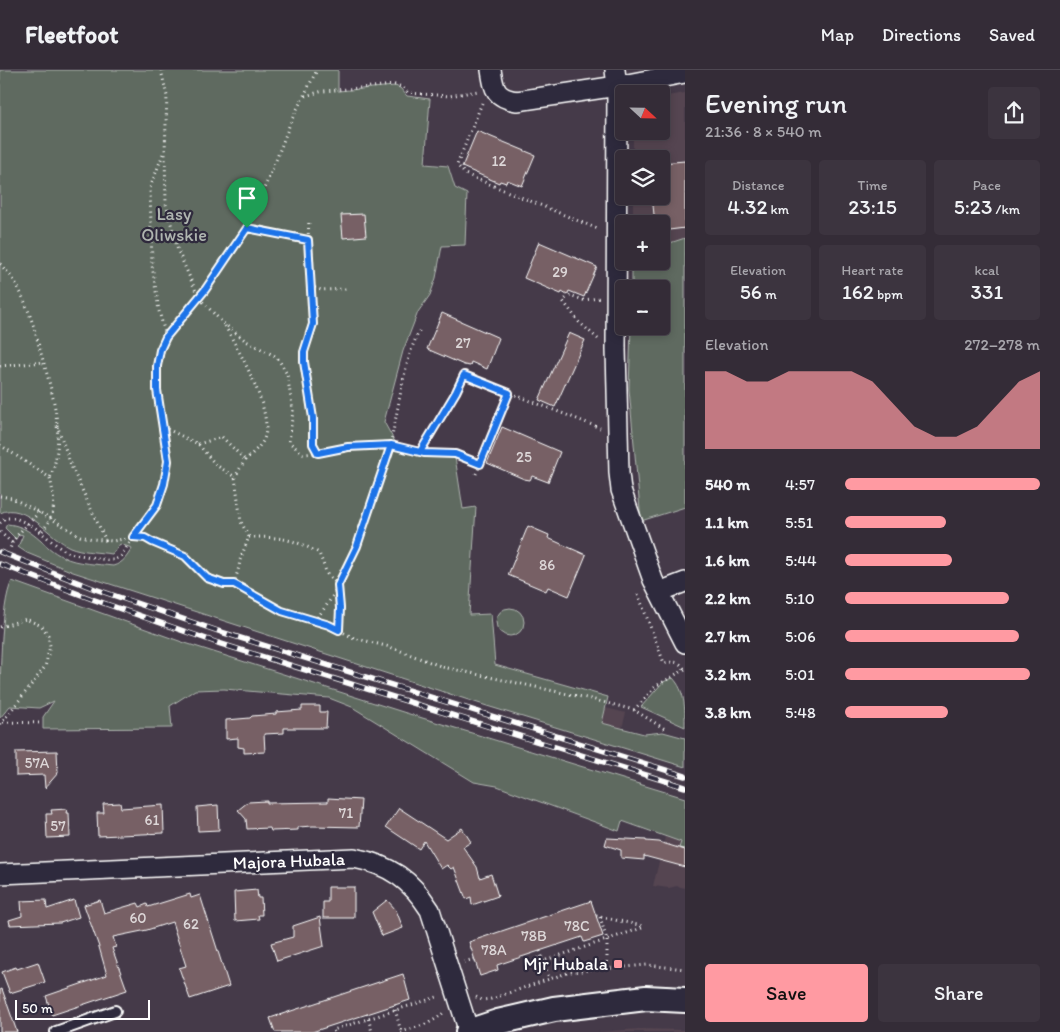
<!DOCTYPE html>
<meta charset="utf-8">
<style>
body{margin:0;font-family:Itim,sans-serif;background:#3c343f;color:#f1f3f6;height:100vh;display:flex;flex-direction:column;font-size:19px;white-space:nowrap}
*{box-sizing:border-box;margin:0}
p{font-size:16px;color:#a9a7ad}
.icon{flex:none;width:28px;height:28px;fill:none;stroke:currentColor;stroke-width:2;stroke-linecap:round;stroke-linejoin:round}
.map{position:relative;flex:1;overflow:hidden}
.sheet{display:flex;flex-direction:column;background:#342c37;width:375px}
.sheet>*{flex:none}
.needle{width:32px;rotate:112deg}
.controls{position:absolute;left:615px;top:15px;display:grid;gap:10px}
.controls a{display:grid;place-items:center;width:55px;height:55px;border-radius:5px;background:#342c37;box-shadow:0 2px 8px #0003,0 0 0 1px #4e4852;font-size:25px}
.scale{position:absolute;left:15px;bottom:12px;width:135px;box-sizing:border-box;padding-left:5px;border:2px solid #fff;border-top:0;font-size:14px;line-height:18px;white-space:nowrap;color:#fff;-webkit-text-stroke:4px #2f2a3d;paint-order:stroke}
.pin{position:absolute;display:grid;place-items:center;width:42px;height:42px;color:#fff;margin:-51px -21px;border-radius:50% 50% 50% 0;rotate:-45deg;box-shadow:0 0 5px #0007}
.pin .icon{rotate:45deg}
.round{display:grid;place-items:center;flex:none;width:52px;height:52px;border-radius:5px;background:#3c343f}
.headline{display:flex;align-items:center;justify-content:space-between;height:85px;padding:0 20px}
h1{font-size:28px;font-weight:600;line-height:38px}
.figures{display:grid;grid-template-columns:repeat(3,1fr);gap:8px;height:85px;padding:5px 20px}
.figures div{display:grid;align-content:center;border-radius:5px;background:#3c343f;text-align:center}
.figures b{font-size:21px;font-weight:600}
.figures small{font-size:14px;font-weight:400}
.figures p{font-size:14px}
.chart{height:140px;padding:10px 20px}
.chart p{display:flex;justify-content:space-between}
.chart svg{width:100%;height:90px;margin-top:5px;fill:#ff9aa2;opacity:.7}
.button{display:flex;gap:10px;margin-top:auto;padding:10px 20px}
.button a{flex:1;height:58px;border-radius:5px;background:#ff9aa2;color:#111;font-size:20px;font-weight:600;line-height:58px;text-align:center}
.button a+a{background:#3c343f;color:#f1f3f6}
ul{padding:0 20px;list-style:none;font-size:16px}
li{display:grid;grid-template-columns:80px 60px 1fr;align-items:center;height:38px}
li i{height:12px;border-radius:6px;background:#ff9aa2}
header{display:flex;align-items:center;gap:30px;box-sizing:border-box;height:70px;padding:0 25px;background:#342c37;border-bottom:1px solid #4e4852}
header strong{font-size:24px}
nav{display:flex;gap:28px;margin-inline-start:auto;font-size:18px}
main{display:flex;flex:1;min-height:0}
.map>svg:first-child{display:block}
.built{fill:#544551}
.green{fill:#5f6b60;stroke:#afb5b0}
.building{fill:#776065;stroke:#fff}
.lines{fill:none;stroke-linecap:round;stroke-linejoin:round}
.service-casing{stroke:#fff;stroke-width:14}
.minor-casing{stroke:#fff;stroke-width:22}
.tertiary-casing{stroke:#fff;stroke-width:28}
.path{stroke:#fff;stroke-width:3;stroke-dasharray:1 4;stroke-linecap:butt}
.service{stroke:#2f2a3d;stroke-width:10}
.minor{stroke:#2f2a3d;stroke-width:19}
.tertiary{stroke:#2f2a3d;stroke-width:24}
.rail-casing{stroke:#fff;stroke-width:5.5}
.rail{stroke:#2f2a3d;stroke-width:4;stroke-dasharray:11;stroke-linecap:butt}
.route-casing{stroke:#fff;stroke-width:10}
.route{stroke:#1a73e8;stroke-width:6}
.poi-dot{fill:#ff9aa2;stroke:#2f2a3d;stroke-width:2}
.labels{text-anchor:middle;stroke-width:4.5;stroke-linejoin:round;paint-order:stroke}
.number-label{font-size:15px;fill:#ddd7d8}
.park-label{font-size:18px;fill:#afb5b0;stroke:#2f2a3d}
.street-label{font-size:18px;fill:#fff;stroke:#2f2a3d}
.poi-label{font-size:18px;fill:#fff;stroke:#2f2a3d;text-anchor:end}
</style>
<header>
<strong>Fleetfoot</strong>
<nav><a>Map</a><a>Directions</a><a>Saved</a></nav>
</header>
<main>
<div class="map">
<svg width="685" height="962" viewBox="0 0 685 962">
<rect width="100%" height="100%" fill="#453a49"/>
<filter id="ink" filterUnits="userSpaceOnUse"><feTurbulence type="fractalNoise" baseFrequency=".02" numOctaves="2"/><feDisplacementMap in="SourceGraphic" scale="10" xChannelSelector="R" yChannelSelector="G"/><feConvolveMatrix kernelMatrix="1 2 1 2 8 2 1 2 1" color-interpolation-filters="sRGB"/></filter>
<g filter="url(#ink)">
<!-- built -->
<path class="built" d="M685 23V168L661 176V154H633V126H661V89H633V61H661V27Z
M606 638 626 643 622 658 602 653Z
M665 767 681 772 679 777 685 779V818L677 816 669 818 653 816Z
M640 959 685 960V962H598Z"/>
<!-- green -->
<path class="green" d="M0 0H338V21L395 16 400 18 407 26 430 29 425 94 448 96 455 118 467 124 465 175 442 176 436 208 430 225 418 242 403 281 384 352 400 381 455 387 463 439 476 437 469 545 491 544 495 595 608 627 602 653 644 664 663 662 685 668V697L487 636 73 502 27 483 18 477 23 465 19 464 16 469 5 458 7 454C33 456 42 477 63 487 77 494 97 494 113 496 123 493 127 487 132 478L120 474 112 484C99 482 82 482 70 477 50 468 25 431 0 443Z
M685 168V437L641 451 629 319 631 256H661V219H632V191H661V176Z
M12 511 182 572 406 643 685 728V779L679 778 681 772 622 751 619 761 497 716 474 712 352 637 329 628 224 619 195 620 170 636 172 658 43 659V647L54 631 39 638 10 636 0 648C0 617 0 533 12 511Z
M496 552a14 14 0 1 1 28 0a14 14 0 1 1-28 0Z
M673 608C685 621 685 637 685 657L641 637 663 612Z"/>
<!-- building -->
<path class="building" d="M477 61 535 85 522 116 507 110 506 113 500 111 499 113 462 97Z
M685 91V158L661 161V154H655L652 126H661V93Z
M364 144 366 166 343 168 341 145Z
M539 172 597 197 584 227 569 221 567 225 562 222 561 224 524 208Z
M442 243 499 268 487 299 471 292 470 296 464 295 427 279Z
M569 263 585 270 555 337 539 330Z
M502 357 560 382 548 412 532 406 530 410 524 409 487 393Z
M528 456 549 465 548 468 586 485 569 526 548 517 546 521 508 505Z
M302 636H320V642H327L326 658H284V663L264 664 265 682 244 683V678L238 677V668L226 669V650L250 648 252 646 276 644V642L302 640Z
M57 681 58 703 45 718 44 705 16 706V682Z
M328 728 361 730 359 757 313 756 298 757V760L271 761 270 758 247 759 246 749 238 740 248 732 267 731V733L328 732Z
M120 733 121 738 163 735 164 763 98 766 97 743H104L103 734Z
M218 735 219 760 198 761 197 737Z
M399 738 446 769 462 758 471 772 463 777 477 797 480 808 491 804 498 826 472 835 471 827 466 829 454 797 451 799 447 795 441 799 424 771 419 779 386 757Z
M67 739 66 743H69L70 767 47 768 46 744H52L51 740Z
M607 768 646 770V771L659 772 685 780V797L644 786V790L621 788V780L605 775Z
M328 817H354V848H323V832H328Z
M257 820 258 828H261L262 845H258L259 849 235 851 234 822Z
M190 824 191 828 200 825 229 916 190 929 179 898 186 896 172 852 147 860 113 867 116 877 112 878 127 920 52 945 46 926 107 905 99 877 84 835 100 830 104 843 138 833 140 837 147 834 148 837Z
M46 830 47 839 74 830 79 847 60 853 10 855 9 850 22 846 21 831Z
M387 830 396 840 403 858 382 866 372 842Z
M591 831 603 866 584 872 582 867 497 895 498 900 480 906 469 872Z
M320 847 324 876 277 891 271 873 293 867V856Z
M38 892 45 912 10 923 2 902 16 897 17 899Z
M403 904 410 930 312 962H275L270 948Z
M2 919 17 962H0V920Z"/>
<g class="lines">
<!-- service casing -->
<g class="service-casing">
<path id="service" d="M56 962 115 941"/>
</g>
<!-- minor casing -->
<g class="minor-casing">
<path id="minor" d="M491 0C494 19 495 28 517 31L617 16 685 3
M615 0 617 16 616 279 619 403 621 420 653 510 685 573
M659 522 685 512
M0 804 354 788C390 795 411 810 430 840L469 962"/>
</g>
<!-- tertiary casing -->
<g class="tertiary-casing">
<path id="tertiary" d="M468 962 498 952 554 939 646 928 685 930"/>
</g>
<!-- path -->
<path class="path" d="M161 0 167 26 165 81 166 134 178 181 199 228 223 253 246 271 277 287 287 304 293 341 289 372 303 384 318 383 348 377 391 375 424 383 455 384 481 393 509 323
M305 26 323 21 395 15 403 17 408 23 449 26 478 21
M482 33 457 95 465 104 598 159
M163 84 150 118 152 195 159 241 166 267
M247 158 308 169 313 254 304 282V292L313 348V374L318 383
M308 169 309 150
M0 194C5 200 11 205 15 212 27 233 34 256 40 280 52 321 67 367 50 408
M310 216 321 220 347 219
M225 256C238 279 277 346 263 371 259 378 251 384 245 391 241 396 238 402 235 407
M598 269 579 252 563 231 570 225 583 230 600 228
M0 296 44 292
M57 355 72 398 106 471
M163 357 198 374 216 395 235 407 241 452 249 467 240 490 239 497 234 514
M198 374 222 367 246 391
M0 375 50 408C55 430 57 446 41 462
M420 383 456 322 464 305 600 358
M476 404 481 393
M0 426 12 428 52 449 80 466 93 469 113 471 133 467 145 468 152 472 185 486 207 508 224 514H234L282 541 329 555 354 568 390 577 443 597 591 629 634 640 665 659
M0 453 5 448H15L33 456 59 477 69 483 107 490H114L121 486 133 467 157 435 164 414 168 391 157 320V296L161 280 166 267 205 220 243 167 273 98 291 51 317 0
M0 462 12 473 10 479
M249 467C279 467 292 468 319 483L327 504 338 515 340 538 339 560
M12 473C19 461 30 453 39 442
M638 524 664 593C674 592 679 590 685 600
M314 551C345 517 358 470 372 427 379 405 389 384 393 361 400 331 405 285 421 258
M0 557 26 549 42 556 48 565 50 576 45 597 0 655
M634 640 656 616 685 599
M3 652 43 653
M600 847 607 870V900
M540 881 549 908
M464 892 474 889
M537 893V888L544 891 549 889 642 858 643 856 596 846
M476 927 482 930 491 929 570 902 647 895 685 899
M394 935 401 962
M367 944 372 962
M334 962 333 960 440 926
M401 962C416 957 433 954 444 942"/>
<!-- service -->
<use href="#service" class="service"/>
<!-- minor -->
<use href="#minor" class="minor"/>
<!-- tertiary -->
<use href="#tertiary" class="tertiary"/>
<!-- rail casing -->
<g class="rail-casing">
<path id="rail" d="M0 482 95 519 221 562 685 706
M0 494 92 529 218 573 685 717"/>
</g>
<!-- rail -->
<use href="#rail" class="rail"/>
</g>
</g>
<g class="lines" filter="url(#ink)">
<!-- route casing -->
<g class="route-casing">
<path id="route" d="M247 158 205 220 166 267 160 280 157 296V320L168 391 164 414 157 435 133 467 145 468 152 472 185 486 207 508 224 514H234L282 541 329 555 339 560 340 538 338 515 357 476 391 375 420 382 456 322 464 305 509 323 480 394 455 384 424 383 391 375 348 377 318 383 313 374V348L304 292V282L313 254 308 170 247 158"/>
</g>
<!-- route -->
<use href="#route" class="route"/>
</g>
<!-- markers -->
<rect class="poi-dot" x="613" y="889" width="10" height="10" rx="2.5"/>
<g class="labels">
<!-- number labels -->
<g class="number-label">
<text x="499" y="96">12</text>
<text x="560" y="207">29</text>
<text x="463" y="278">27</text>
<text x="524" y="392">25</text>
<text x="547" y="500">86</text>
<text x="37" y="698">57A</text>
<text x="346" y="748">71</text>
<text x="152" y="755">61</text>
<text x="58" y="761">57</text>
<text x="138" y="853">60</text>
<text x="191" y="859">62</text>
<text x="577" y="861">78C</text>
<text x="534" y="871">78B</text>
<text x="494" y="885">78A</text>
</g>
<!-- park labels -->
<g class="park-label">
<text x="174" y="150">Lasy<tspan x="174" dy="21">Oliwskie</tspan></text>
</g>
<!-- street labels -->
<g class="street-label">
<text transform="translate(289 791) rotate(-2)" y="6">Majora Hubala</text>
</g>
<!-- poi labels -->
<g class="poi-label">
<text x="608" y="900">Mjr Hubala</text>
</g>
</g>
</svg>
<div class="controls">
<a><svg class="needle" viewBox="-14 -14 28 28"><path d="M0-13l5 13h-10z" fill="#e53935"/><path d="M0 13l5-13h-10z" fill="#a9a7ad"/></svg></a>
<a><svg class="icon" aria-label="layers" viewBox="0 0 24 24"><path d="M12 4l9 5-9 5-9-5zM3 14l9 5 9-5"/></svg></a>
<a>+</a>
<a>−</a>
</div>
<div class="scale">50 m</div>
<div class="pin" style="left:247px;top:158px;background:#1e9e55"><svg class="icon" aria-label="arrive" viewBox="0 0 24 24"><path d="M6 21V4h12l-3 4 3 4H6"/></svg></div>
</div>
<section class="sheet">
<div class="headline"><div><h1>Evening run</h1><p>21:36 · 8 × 540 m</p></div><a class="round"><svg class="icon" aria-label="share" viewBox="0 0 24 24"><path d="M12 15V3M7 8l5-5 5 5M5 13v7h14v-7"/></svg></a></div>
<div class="figures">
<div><p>Distance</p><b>4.32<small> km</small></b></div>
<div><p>Time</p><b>23:15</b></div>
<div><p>Pace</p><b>5:23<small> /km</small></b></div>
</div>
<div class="figures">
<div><p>Elevation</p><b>56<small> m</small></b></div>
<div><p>Heart rate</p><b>162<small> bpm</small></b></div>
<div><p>kcal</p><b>331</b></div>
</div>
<div class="chart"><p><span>Elevation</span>272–278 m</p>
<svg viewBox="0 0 160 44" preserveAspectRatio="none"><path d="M0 44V6L10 6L20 11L30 11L40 6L50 6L60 6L70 6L80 11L90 22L100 33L110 38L120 38L130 33L140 22L150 11L160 6V44z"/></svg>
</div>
<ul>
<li><b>540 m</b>4:57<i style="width:100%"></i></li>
<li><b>1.1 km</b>5:51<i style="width:52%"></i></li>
<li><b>1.6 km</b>5:44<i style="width:55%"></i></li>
<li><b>2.2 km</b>5:10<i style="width:84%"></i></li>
<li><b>2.7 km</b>5:06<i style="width:89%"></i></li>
<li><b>3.2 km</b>5:01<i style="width:95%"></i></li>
<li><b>3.8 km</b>5:48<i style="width:53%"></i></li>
</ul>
<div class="button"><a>Save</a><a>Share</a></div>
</section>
</main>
